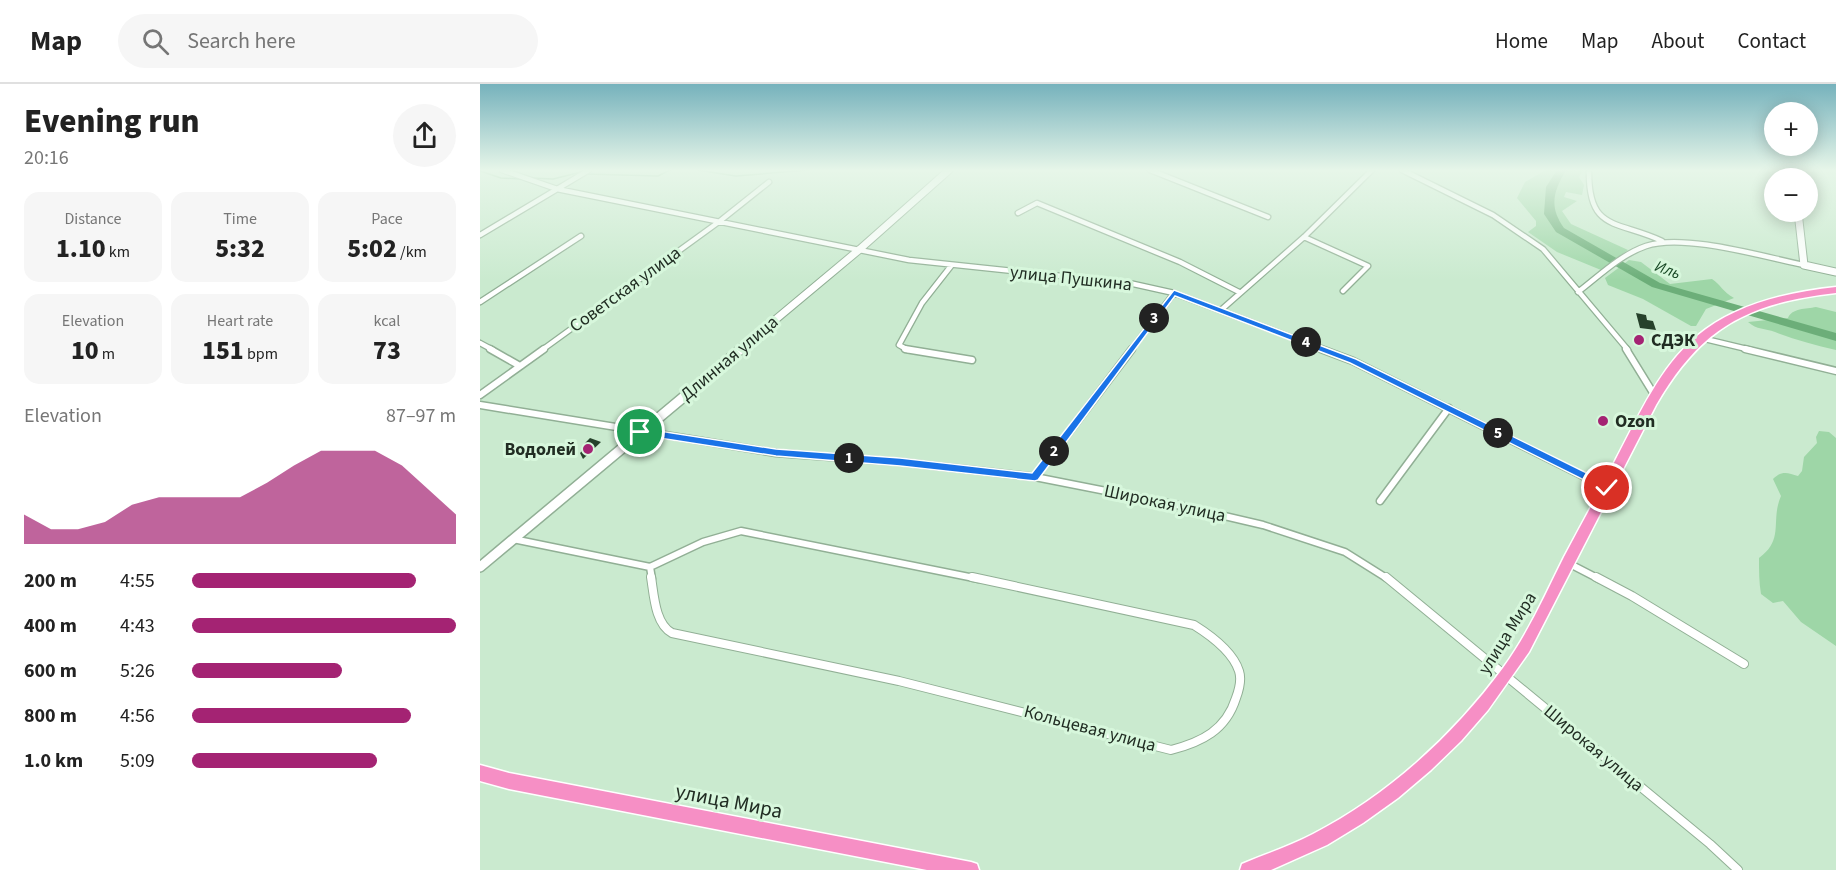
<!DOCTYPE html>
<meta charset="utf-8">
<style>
body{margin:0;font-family:"Source Sans 3",sans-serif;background:#f6f6f6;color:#222;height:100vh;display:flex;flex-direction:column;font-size:22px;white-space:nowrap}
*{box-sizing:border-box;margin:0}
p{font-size:20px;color:#767676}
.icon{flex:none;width:33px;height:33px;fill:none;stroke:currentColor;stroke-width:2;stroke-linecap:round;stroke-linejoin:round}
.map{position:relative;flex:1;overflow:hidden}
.panel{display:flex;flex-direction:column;background:#fff;width:480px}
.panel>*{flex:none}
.buttons{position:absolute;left:1284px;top:18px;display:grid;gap:12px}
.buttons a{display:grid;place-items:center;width:54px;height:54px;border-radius:50%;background:#fff;box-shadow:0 3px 15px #0003;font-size:30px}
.pin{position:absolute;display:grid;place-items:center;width:51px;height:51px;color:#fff;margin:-26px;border:3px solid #fff;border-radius:50%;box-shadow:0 2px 6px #0007}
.km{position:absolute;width:30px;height:30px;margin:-15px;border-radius:50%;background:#222;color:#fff;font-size:16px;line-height:30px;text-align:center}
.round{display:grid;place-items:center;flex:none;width:63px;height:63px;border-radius:32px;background:#f6f6f6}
.overview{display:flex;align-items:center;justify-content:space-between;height:102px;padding:0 24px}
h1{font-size:33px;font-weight:800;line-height:45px}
.metrics{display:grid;grid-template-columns:repeat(3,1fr);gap:9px;height:102px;padding:6px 24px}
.metrics div{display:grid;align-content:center;border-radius:15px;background:#f6f6f6;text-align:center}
.metrics b{font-size:26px;font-weight:800}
.metrics small{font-size:16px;font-weight:400}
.metrics p{font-size:16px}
.chart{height:168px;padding:12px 24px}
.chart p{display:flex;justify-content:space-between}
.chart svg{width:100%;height:108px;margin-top:6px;fill:#a42373;opacity:.7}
ul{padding:0 24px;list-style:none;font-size:20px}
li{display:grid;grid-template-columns:96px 72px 1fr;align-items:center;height:45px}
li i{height:15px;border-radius:8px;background:#a42373}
header{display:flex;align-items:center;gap:36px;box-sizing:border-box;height:84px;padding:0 30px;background:#fff;border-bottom:2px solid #e0e0e0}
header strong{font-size:28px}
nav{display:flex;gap:33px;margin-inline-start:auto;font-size:21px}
.search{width:420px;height:54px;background:#f6f6f6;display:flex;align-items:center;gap:15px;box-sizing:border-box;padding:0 21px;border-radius:33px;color:#767676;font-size:22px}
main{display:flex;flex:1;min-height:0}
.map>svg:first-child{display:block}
.green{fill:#9ed6a7}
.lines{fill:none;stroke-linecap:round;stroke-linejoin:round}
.stream{stroke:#6cae79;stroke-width:1.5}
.river{fill:#6cae79;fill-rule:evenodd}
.building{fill:#26412b}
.street-far2-casing{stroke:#91af95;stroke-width:7}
.street-far1-casing{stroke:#91af95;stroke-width:9}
.street-casing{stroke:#91af95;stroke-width:10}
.secondary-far1-casing{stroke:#91af95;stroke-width:9}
.secondary-casing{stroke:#91af95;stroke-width:12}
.highway-casing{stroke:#fff;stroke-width:3}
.street-far2{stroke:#fff;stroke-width:4.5}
.street-far1{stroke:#fff;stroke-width:6}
.street{stroke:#fff;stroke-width:8}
.secondary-far1{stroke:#fff;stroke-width:7}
.secondary{stroke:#fff;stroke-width:9}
.highway{fill:#f68fc5;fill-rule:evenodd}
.route{fill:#1a73e8;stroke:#fff;stroke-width:1.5}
.poi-dot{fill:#a42373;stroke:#d7f7dc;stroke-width:2}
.labels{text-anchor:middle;stroke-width:6;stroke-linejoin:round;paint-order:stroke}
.far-water-label{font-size:16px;font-style:italic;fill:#184825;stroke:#d7f7dc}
.street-label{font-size:18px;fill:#212d23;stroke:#d7f7dc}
.poi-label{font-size:18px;font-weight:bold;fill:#212d23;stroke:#d7f7dc;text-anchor:start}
.near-street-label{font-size:21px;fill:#212d23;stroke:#d7f7dc}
</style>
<header>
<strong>Map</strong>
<div class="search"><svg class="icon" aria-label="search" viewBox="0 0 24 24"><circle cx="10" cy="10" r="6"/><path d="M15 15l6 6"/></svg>Search here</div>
<nav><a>Home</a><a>Map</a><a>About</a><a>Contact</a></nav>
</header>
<main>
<section class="panel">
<div class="overview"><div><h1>Evening run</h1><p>20:16</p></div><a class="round"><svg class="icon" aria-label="share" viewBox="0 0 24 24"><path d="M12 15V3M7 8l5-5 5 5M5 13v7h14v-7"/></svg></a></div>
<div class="metrics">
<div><p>Distance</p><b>1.10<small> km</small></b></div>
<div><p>Time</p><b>5:32</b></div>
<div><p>Pace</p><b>5:02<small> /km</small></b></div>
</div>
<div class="metrics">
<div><p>Elevation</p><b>10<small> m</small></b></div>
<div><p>Heart rate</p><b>151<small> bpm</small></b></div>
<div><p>kcal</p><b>73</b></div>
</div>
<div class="chart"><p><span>Elevation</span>87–97 m</p>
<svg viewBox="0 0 160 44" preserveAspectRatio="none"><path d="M0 44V32L10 38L20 38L30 35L40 28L50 25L60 25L70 25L80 25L90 19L100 12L110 6L120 6L130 6L140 12L150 22L160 32V44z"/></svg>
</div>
<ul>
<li><b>200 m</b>4:55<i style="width:85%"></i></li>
<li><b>400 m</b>4:43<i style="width:100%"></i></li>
<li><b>600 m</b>5:26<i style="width:57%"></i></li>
<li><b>800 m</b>4:56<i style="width:83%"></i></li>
<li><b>1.0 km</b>5:09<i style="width:70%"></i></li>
</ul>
</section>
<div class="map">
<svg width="1356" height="786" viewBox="0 0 1356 786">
<rect width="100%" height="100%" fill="#caeacf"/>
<!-- green -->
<path class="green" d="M1066 86H1103L1099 93 1104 101 1102 111 1086 108 1084 113 1097 117 1082 127 1091 140 1148 166 1121 186 1077 168 1048 148 1056 142V137L1037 114 1045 98Z
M1149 176 1161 178 1190 200 1232 195C1241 201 1242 207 1254 214L1226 225 1216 242H1211L1163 215 1128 201 1125 194Z
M1336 223 1356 228V266C1335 261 1315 256 1295 248 1285 244 1277 246 1268 238L1308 234C1312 224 1326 225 1336 223Z
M1339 347 1349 348 1356 354V562L1321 538 1303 517 1293 519 1281 510C1279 499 1279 486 1279 474 1305 455 1290 437 1301 412L1293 395C1302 386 1308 389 1318 392L1322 387 1324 373 1337 359 1336 353Z"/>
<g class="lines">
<!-- stream -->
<path class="stream" d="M217 86 256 92 328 86
M0 87 21 94 43 95
M107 90 178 92 190 86
M52 94 73 95 101 88"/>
<!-- river -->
<path class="river" d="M1077 86H1086C1073 108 1069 123 1084 144L1180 199 1356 249V257L1172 203 1076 148 1064 130 1066 103Z"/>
</g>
<!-- building -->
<path class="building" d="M1156 229 1166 231 1167 236 1173 237 1176 246 1160 244Z
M110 354 121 358 103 375 100 369 107 362 103 361Z"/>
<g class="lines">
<!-- street-far2 casing -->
<g class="street-far2-casing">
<path id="street-far2" d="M22 86 77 105 429 176 649 199 694 209 845 266
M670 86 788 133
M922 86 1013 131 1063 165 1148 266
M1109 86C1108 148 1137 136 1182 157
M538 129 557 119 700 178 759 208
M0 151 109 86
M824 153 888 182 863 207
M1098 208C1119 192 1140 171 1166 162 1204 149 1284 173 1324 181
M0 218 101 152
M741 226 824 153 892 86
M1221 254 1271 266
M0 259 13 266
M62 266 240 137 289 98
M428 266 419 261 442 219 471 182
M651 266 694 209"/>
</g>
<!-- street-far1 casing -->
<g class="street-far1-casing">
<path id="street-far1" d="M10 265 40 282
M425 265 492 276
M841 265 873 277 1127 404
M1146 265 1175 312
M1265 265 1356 287
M0 311 64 265
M0 321 296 369 420 378 555 393 702 422 783 441 865 468 908 495
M555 393 652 265
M900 417 969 324
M33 455 170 483
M1088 479 1119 495
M170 483 172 495
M170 483 223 458 261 447 499 495"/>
</g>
<!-- street casing -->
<g class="street-casing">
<path id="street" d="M171 493C174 511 175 540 192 549L419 597 691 666C722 658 746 646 756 614 759 606 762 596 759 587 753 568 730 551 714 541L492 493
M906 493 1230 760 1258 786
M1116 493 1152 512 1264 580"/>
</g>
<!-- secondary-far1 casing -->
<g class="secondary-far1-casing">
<path id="secondary-far1" d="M1314 86V94
M1318 128 1324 181 1356 188
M259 266 380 165 469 86"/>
</g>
<!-- secondary casing -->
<g class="secondary-casing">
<path id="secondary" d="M0 483 261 265"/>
</g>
<!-- highway casing -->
<g class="highway-casing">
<path id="highway" d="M1356 203V209C1268 219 1221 243 1176 321L1049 568 1008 626 981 657 951 686 918 714 883 739 847 761 791 786H760L762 780C786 770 810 762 833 750 907 712 974 651 1023 584 1048 550 1065 511 1084 473 1102 439 1120 407 1137 373 1159 331 1180 283 1217 252 1255 220 1308 208 1356 203Z
M0 681 29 689 491 778 497 780 499 786H447L29 705 0 697Z"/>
</g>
<!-- street-far2 -->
<use href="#street-far2" class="street-far2"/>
<!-- street-far1 -->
<use href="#street-far1" class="street-far1"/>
<!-- street -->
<use href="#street" class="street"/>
<!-- secondary-far1 -->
<use href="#secondary-far1" class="secondary-far1"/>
<!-- secondary -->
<use href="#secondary" class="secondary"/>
<!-- highway -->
<use href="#highway" class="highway"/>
</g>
<!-- sky -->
<linearGradient id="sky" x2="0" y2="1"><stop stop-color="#76b2bc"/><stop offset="0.44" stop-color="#e7f6e9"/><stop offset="1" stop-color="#e7f6e9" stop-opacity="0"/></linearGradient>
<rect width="1356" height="196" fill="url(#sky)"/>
<!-- route -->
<path class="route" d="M694 206 876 275 1131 401 1132 404 1131 406H1124L870 279 695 212 558 396 555 397 420 382 296 372 160 351 156 348 160 344 296 365 420 374 552 389Z"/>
<!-- markers -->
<g class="poi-dot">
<circle cx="1159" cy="256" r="6"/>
<circle cx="1123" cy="337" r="6"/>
<circle cx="108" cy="365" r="6"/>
</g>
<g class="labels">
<!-- far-water labels -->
<g class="far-water-label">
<text transform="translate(1188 185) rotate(21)" y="6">Иль</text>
</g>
<!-- street labels -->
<g class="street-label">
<text transform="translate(591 194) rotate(6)" y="6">улица Пушкина</text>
<text transform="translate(145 205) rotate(-36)" y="6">Советская улица</text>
<text transform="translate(249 274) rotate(-40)" y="6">Длинная улица</text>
<text transform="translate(685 419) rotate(12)" y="6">Широкая улица</text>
<text transform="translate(1027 549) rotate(-58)" y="6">улица Мира</text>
<text transform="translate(610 644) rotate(15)" y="6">Кольцевая улица</text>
<text transform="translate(1114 664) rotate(40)" y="6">Широкая улица</text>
</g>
<!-- poi labels -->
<g class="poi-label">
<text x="1171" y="262">СДЭК</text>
<text x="1135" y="343">Ozon</text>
<text x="96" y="371" text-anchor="end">Водолей</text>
</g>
<!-- near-street labels -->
<g class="near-street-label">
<text transform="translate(249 717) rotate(11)" y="7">улица Мира</text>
</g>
</g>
</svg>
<div class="buttons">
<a>+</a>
<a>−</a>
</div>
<div class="pin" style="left:160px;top:348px;background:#1e9e55"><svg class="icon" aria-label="arrive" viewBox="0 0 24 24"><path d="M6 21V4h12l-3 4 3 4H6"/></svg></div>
<div class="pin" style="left:1127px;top:404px;background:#d93025"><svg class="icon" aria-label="check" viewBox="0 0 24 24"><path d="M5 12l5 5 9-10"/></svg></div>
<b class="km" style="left:369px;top:374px">1</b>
<b class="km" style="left:574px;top:367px">2</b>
<b class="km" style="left:674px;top:234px">3</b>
<b class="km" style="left:826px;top:258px">4</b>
<b class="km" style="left:1018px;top:349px">5</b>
</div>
</main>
